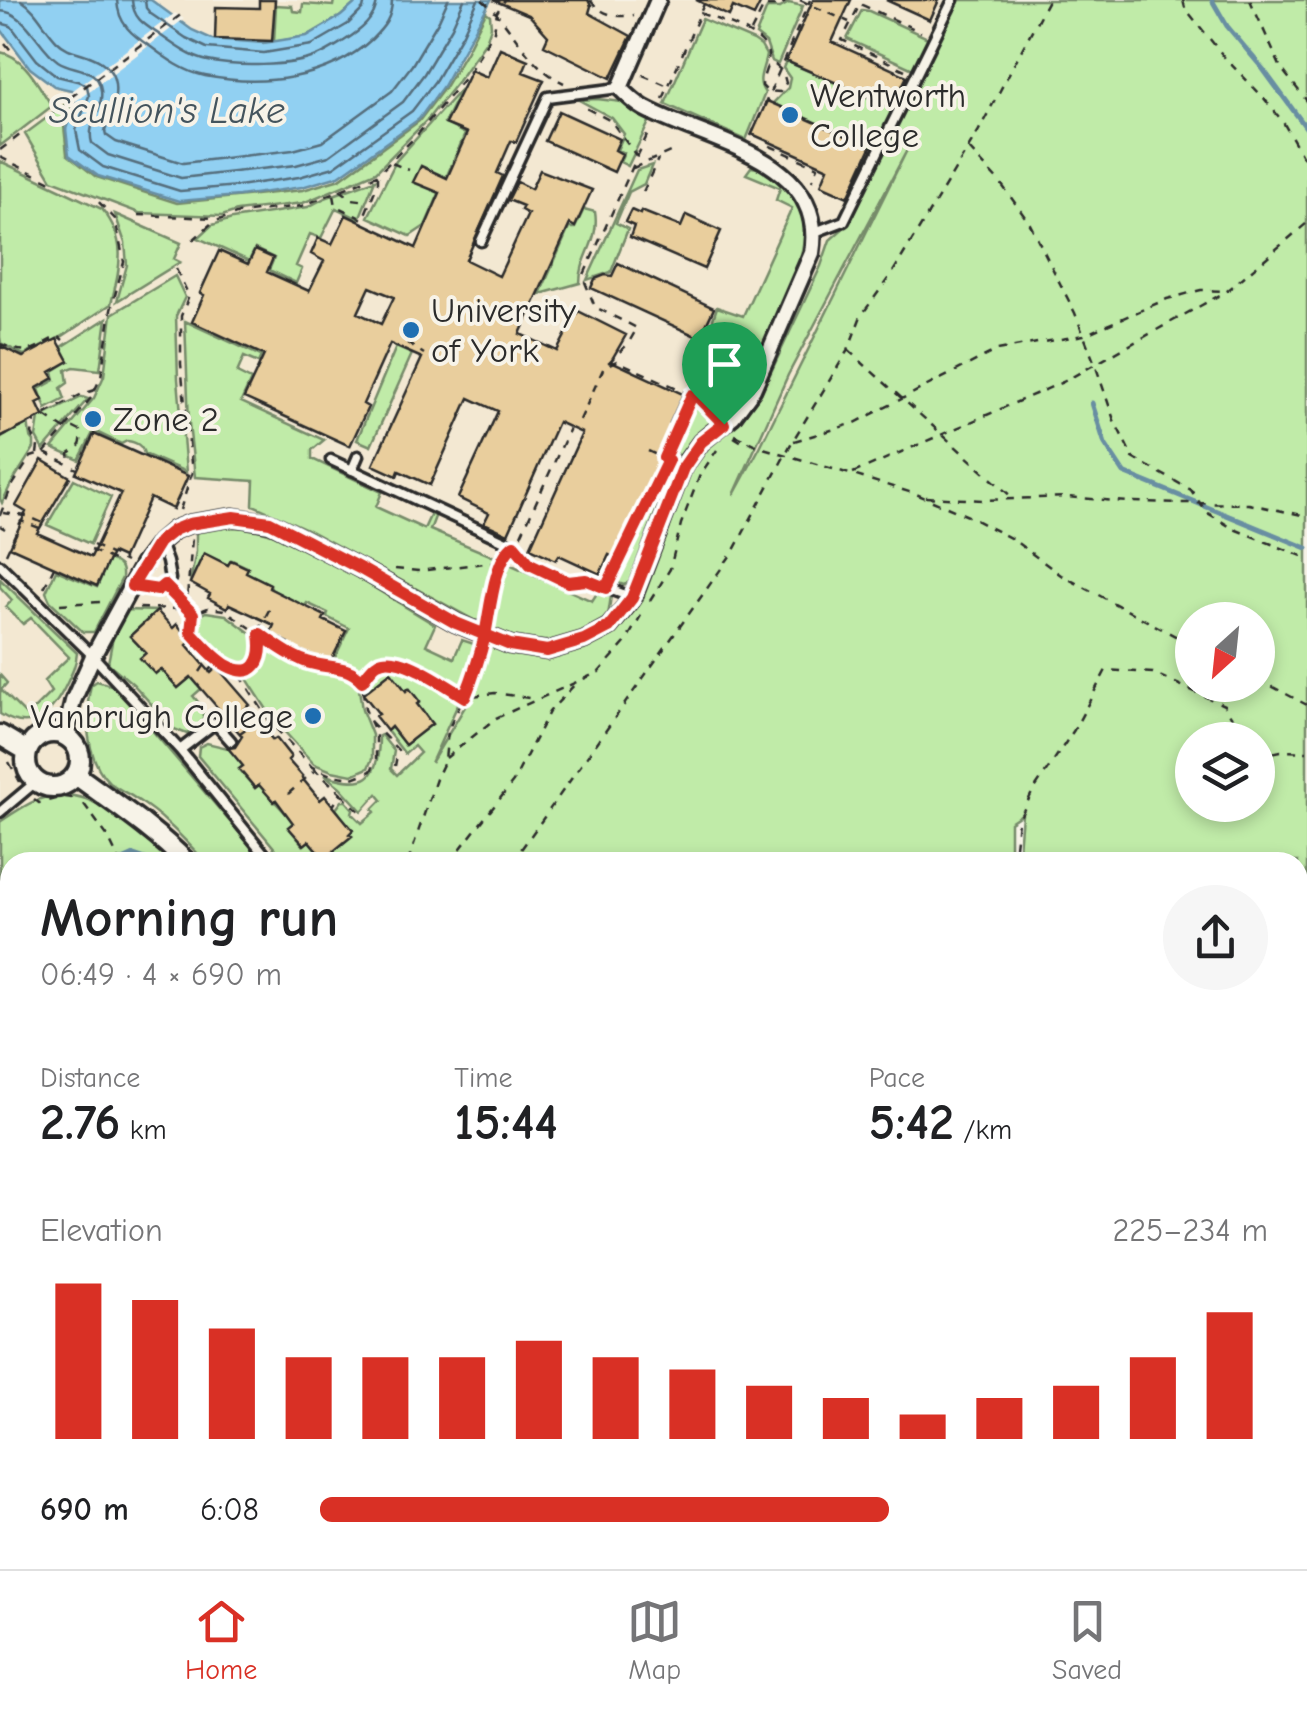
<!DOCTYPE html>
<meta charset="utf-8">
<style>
body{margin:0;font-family:"Comic Neue",sans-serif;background:#f6f6f6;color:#202124;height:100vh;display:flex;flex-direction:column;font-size:38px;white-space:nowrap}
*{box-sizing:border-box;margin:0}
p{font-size:32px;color:#757577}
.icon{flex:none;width:55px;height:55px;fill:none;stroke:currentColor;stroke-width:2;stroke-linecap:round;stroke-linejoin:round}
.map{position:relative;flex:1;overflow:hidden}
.side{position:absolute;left:0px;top:852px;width:1308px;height:718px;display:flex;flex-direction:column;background:#fff;border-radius:30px 30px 0 0;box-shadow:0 5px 15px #0003}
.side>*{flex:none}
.needle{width:65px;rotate:207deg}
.fabs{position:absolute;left:1175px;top:602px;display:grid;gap:20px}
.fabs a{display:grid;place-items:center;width:100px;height:100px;border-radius:50%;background:#fff;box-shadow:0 5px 15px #0003;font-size:50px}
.pin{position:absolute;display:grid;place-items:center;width:85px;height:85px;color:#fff;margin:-102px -42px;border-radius:50% 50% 50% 0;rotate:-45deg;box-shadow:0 0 10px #0007}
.pin .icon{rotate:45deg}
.round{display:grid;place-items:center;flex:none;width:105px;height:105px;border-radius:52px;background:#f6f6f6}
.summary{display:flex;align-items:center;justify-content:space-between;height:170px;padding:0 40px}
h1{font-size:55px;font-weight:600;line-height:75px}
.figures{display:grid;grid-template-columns:repeat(3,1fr);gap:15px;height:170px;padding:10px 40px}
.figures div{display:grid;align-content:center}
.figures b{font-size:50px;font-weight:600}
.figures small{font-size:28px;font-weight:400}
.figures p{font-size:28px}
.chart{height:280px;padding:20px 40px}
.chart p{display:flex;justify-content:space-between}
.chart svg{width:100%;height:180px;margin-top:10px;stroke:#d93025;stroke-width:6}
ul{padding:0 40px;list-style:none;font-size:32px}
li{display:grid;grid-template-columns:160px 120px 1fr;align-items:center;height:75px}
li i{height:25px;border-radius:12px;background:#d93025}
.tab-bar{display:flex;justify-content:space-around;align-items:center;height:140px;border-top:2px solid #e0e0e0;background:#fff;font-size:28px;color:#757577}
.tab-bar a{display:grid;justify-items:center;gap:5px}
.tab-bar .on{color:#d93025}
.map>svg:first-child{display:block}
.built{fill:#f3e8d2}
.green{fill:#c0eba8;stroke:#768b6a;stroke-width:2.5;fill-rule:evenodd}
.water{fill:#91d0f2;stroke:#688ea2;stroke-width:2.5}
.pier{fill:#f7f3e8}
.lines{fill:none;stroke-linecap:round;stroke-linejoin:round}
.shore{stroke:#546d7b;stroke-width:2.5}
.stream{stroke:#688ea2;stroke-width:5}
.building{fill:#e9ce9d;stroke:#2b2b2b;stroke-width:2.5;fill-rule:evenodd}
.service-casing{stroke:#2b2b2b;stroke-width:15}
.minor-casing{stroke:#2b2b2b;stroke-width:21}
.tertiary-casing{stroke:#2b2b2b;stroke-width:25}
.path{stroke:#2b2b2b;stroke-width:2.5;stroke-dasharray:8 8;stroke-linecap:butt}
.service{stroke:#f7f3e8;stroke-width:8}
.minor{stroke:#f7f3e8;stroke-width:14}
.tertiary{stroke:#f7f3e8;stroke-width:18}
.route-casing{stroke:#fff;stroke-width:20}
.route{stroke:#d93025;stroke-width:12}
.poi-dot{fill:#1f6fb2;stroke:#f7f3e8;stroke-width:4}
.labels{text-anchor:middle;stroke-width:8;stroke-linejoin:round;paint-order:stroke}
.poi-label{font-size:35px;fill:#2b2b2b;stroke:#f7f3e8;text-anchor:start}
.water-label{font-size:38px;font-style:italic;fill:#44545d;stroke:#f7f3e8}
</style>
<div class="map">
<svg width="1307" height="1569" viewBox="0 0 1307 1569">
<rect width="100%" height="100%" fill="#f7f3e8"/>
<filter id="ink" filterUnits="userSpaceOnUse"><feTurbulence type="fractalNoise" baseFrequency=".01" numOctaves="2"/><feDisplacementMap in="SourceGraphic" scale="20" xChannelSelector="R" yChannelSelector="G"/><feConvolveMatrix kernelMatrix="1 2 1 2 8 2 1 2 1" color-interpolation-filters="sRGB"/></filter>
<g filter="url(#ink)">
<!-- built -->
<path class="built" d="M0 0H987L642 692 523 862H10V1090L0 1082Z
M148 1560H1139L1134 1569H152Z"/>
<!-- green -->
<path class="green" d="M334 0H359L341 16 307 36 274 42 276 5 292 6 293 11 302 12 303 4 333 6Z
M958 0H1307V1569H1005L1009 1560H1298V862H1018L1022 814 1010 822V862H286L198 756 199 747 207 743 228 748 243 766 239 770 255 788 259 785 294 822 289 828 303 845 309 841 324 859 351 836 335 817 339 813 336 809 342 801H346L353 809 352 813 362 823 375 812 373 809 382 800 377 794 362 811 340 787 325 775C366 788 379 781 379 736L381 735 394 751 391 769 397 775 420 753 414 746 405 754 387 731 391 727 405 745 432 724 417 704 419 702 408 689 406 691 391 673 363 694C368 684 372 672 382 666 400 657 442 686 457 697L458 704 431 763 469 700 486 644 513 655 547 657 584 650 615 630 637 608 669 530 681 486 700 454 740 422 760 395 821 266 830 240 847 225 877 155ZM907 150 760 447 734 495 788 375ZM1192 620H1258V685H1192ZM1192 740H1258V805H1192Z
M789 3 803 6 778 64 772 61 766 43 756 35 767 8H780Z
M862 10 869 11 928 38 913 69 847 39Z
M486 12 490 15 491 27 486 41 458 81 427 120 376 172 303 203 237 211 222 216 139 213 52 180 25 134 75 97 64 126 67 154 96 177 177 203 303 190 340 179 419 121 445 87 466 52Z
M702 19 754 41 761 46 766 55C764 70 755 80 765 93L746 140 665 104Z
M0 52C25 56 39 87 52 106L0 146Z
M786 61 892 108 907 76 911 75 878 141 871 147 772 104 788 88 790 78 783 68Z
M461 89 444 123 465 134 425 226 410 236 368 217 396 161Z
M597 99 622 102 650 120 628 166 620 162 624 153 617 150 624 134 612 118 579 100Z
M0 161 102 209C128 241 120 267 111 304L63 336 24 355 1 343 0 337Z
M652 165 644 184 629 192 616 223 628 229 611 272 587 280 637 170Z
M751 167C767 169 773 175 784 186 797 198 805 217 804 235 803 257 794 276 786 295 768 336 747 376 725 415L698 392 715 325 713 319 717 307 743 316 792 208 776 200 780 188 746 174Z
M375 180 359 219 336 208 321 238 310 234 296 266 302 269 296 283 269 270 274 258 255 249 249 261 198 238 212 225 232 219 308 207 325 198Z
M584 209 595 212C600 241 580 257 580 283L540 294 569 228H575Z
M115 214 181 243 174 259 180 262 117 301 127 265 125 243Z
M175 276 185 297 176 316 178 379 186 472 144 454C142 445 136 442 127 441L121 444 94 431 79 460 52 448 94 398 104 376 112 314Z
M107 318 100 370 74 367 66 370 68 383 61 388 65 399 46 409 39 389 55 380 53 371 69 361 62 347Z
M185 321 261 356 258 363 244 357 237 373 251 380 241 402 324 440 312 450V459L382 492 376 507 424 529 431 514 435 517 430 530 497 558 484 621 474 620 305 528 253 505 254 481 195 477 189 424Z
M396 347 412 354 371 446 357 440Z
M82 397 88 399 43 450 36 437 39 418Z
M692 400 716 420 689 443 681 456 670 450Z
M28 422 30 436 34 441V448L11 484 2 503 0 499V439Z
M74 479 111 497 90 544 47 525Z
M657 484 664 487 633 579 624 585 612 581Z
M221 527 252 528 282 537 363 581 435 625 426 645 454 658 462 640 474 644C475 659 474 680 462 691L457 690 417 667 388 656 362 672 338 662 332 664 349 628 327 617 328 613 307 603 304 607 271 589 270 584 246 572 247 567 232 560 228 565 204 554 190 583 196 551V532Z
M109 559C119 564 123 566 122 578L94 632H83L50 601 46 592 56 570 97 587Z
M505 562 592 601 599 590 611 596 608 616C566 646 539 647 490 630Z
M0 579 77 653C76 665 72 673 67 683 53 713 33 735 0 714V675L7 683 1 690 27 716 51 692 44 681 69 657 31 618 23 624 6 607 12 600 0 587Z
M126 610 157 611 130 636 146 653 141 658 155 674 161 669 178 688 191 677 201 689 193 696C201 705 205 709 203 721L187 734 174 729 133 684 108 663 113 637Z
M206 612 226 615 257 638C259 648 259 658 251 666 244 667 241 668 234 666 224 662 191 635 193 623 195 616 200 615 206 612Z
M265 642 302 665 321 671 339 670 352 675 358 682 362 710 372 735V759L368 768 352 775 332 771 314 764 273 719 244 674C262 668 265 661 265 642Z
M97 681C119 686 135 703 145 722L264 862H206C193 849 181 835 167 823 158 814 147 806 136 799 128 793 117 789 109 782 86 760 84 714 91 685Z
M61 794C69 795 78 796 86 799 114 809 151 841 172 862H10V880L0 879V822C21 808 36 797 61 794Z
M0 886 10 888V1088L0 1080Z
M148 1560H512L521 1569H152Z"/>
<!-- water -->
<path class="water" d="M0 0H151L192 30 212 39 264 43 307 36 341 16 359 0H491L443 86 419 119 339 176 302 187 239 196 179 201 98 176 69 155 66 129 79 92 54 86 30 68 0 28Z"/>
<!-- pier -->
<path class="pier" d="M175 13 184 19 75 102 72 98 73 95 68 94Z"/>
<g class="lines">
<!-- shore -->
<path class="shore" d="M21 0C37 10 44 28 57 41 68 52 79 51 92 57 127 71 115 104 105 131L106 135 116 142 183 163 293 150 322 142 392 91 412 65 439 20 448 0
M117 0C118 24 132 35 151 47 167 59 185 72 205 76 262 87 328 80 372 39 384 27 392 18 392 0
M132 0C133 19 145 25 160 35 174 45 190 57 208 61 235 67 291 67 317 56 327 52 336 46 344 41 360 31 376 19 377 0
M145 0 146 8 151 14 186 38 207 48 264 53 312 45 348 24 363 9 365 0
M0 11C27 12 37 46 58 61 73 71 98 66 101 90 104 110 86 124 92 143L108 155 181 178 296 165 329 156 403 102 424 74 452 27 464 0
M0 23 11 26 37 60 57 76 81 82 87 86 89 96 76 130 80 150 103 167 180 191 238 186 299 177 334 167 412 111 435 81 463 33 478 0"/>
<!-- stream -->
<path class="stream" d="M1212 0 1227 26 1263 69 1307 129
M1092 403 1105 444 1124 473 1307 548
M123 860 134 855 154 862"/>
</g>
<!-- building -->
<path class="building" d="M259 0H275L272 41 215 39 216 7 259 8Z
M493 0H588L591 6 589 13 631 36 611 78 544 45 548 36 529 15Z
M696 0H762L754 16 733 7 729 16Z
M813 0H851L832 42 907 76 892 107 786 61Z
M886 0H939L930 20Z
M500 48 528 60 523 72 544 80 516 142 511 141 497 173 503 176 466 260 499 276 528 214 521 210 523 206 508 200 517 182 531 189 540 170 592 190 575 227 570 224 520 334 557 351 578 311 626 335 611 361 683 394 670 423 674 425 658 461 662 464 618 559 609 555 600 574 559 555 556 560 530 548 582 433 558 422 508 534 484 523 489 513 458 498 498 411 469 398 430 485 399 471 397 476 373 465 422 358 390 344 363 404 368 407 350 446 244 398 264 355 192 322 204 295 200 293 219 251 248 264 255 250 273 258 267 272 309 291 324 261 311 254 318 238 332 244 346 215 416 248 440 193 413 182 421 166 447 178 467 133 445 124 471 70 487 77ZM370 287 394 297 381 324 358 313Z
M767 101 871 147 848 197 821 185 828 168 752 134Z
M559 111 620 139 615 150 622 154 614 172 545 141Z
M631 210 640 214 641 211 681 227 686 215 721 231 704 269 630 237 634 226 625 222Z
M618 263 714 308 700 338 591 288 595 279 605 275 612 276Z
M57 339 69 361 50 372 54 378 37 388 43 400 37 403 43 416 0 438V346L23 357Z
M94 434 188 476 173 509 150 498 123 558 112 553 97 586 10 547 26 512 16 506 42 460 70 477 37 533 91 557 121 493 76 473Z
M204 553 228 565 231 560 248 568 246 572 270 584 269 588 325 616 323 620 346 631 330 663 287 646 289 643 270 634 274 625 229 604 227 608 208 598 210 594 190 583Z
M157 611 173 628 177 624 186 635 191 641 187 645 211 673 217 667 250 705 245 709 273 740 276 738 291 757 288 760 303 777 302 778 320 800 325 796 353 830 349 834 352 836 324 859 309 841 304 845 288 827 293 823 276 800 274 802 259 785 255 788 239 769 243 766 228 748 235 747 242 736 191 677 178 688 161 669 155 674 140 658 146 653 130 636Z
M391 672 406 691 409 688 420 702 417 704 432 724 405 745 391 727 387 731 375 716 379 714 363 694Z"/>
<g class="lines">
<!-- service casing -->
<g class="service-casing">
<path id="service" d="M815 232 844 221 953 0
M481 241 548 97 619 88
M331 460 513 545 530 564 568 582 586 580 633 598
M352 470 358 456
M0 565 93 656 180 750 271 862
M132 585 157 590 170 579 167 562 160 543
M180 750 215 723 231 741
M0 812 37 781
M0 1092 10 1100
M0 1245 10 1250
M518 1560 526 1569
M577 1560 578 1569
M602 1569 605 1563
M1017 1569 1018 1560"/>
</g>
<!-- minor casing -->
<g class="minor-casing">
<path id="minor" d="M65 735 73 701 93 656 143 564 159 543 174 530 189 524 234 517 271 523 361 569 456 623 510 645 547 651 584 640 609 627 633 598 683 467 701 442 733 416 753 389 812 253C828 157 706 142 644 108 635 103 627 95 620 88L658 0
M0 1347 10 1352
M0 1541 10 1544
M56 1560 83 1569"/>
</g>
<!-- tertiary casing -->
<g class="tertiary-casing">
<path id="tertiary" d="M26 760a27 27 0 1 1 54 0a27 27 0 1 1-54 0Z
M0 735 27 751
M76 775C114 803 154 829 186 862
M91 1569 95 1560"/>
</g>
<!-- path -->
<path class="path" d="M482 0C514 25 525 65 564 83
M590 0C602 15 616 18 634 15
M800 0 849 22
M1183 0 1185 8 1225 58 1263 97 1283 122 1307 164
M1250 0 1281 68 1307 101
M700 13C717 20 765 33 768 54 770 65 762 75 762 86L767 91 780 92 786 83 783 72 775 65 766 67
M751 32 764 6H779L789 0
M5 43 13 53
M905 70 842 40 860 4 921 32
M643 75 668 86
M71 97 186 11
M663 99 704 4
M751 136 810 0
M770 146 818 167 812 181
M969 149 1002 185 1030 224 1075 313 1095 364 1114 420 1133 458 1191 490 1206 512 1234 529 1307 558
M0 150 20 135
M0 157 51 182
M637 157 650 129
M392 163 409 170
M633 168 677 149
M340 190 352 199 368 201
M643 192 658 159
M334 195 336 206 363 219 378 183V176
M138 215 215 218
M193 240 213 222 239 213 302 206 377 175 417 135 467 75 494 31 497 12 505 0
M176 269 189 296 181 316V364L192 473 180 510
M407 343 424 354
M0 344C33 356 28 351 58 336L63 340
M848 350 1013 498
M610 364 617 361 699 398 712 413
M45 416 65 429 74 428 80 431C83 444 81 447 69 454L70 465
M580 420 604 367 628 344 637 328 595 307 583 277 637 157 611 121 582 106
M735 435 760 447 916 494 968 516 1012 539 1061 575 1192 645
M734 437 744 443 749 442
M0 438 34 421
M794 441 855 423 997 350 1084 335 1167 299 1201 290 1226 291
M648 451 669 461
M45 453 77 469
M37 454 38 446 32 434 35 420 82 394 95 390
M664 458 692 396
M853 473 1063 382 1227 291 1307 223
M926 497 983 500 1067 497 1128 502 1249 504 1307 516
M3 513 27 516 45 524
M0 515 12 486 31 457 44 453 65 429 91 398 101 377 111 310 124 262 115 219 94 197
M0 526 5 529
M521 535 570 428
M93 545 126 562
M91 550 113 560 114 558
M6 554 21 521 42 529
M395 569 419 571 501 561
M611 578 666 463
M44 588 54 567
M173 594 188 609
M650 601 670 569 681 524 700 475 717 450
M60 604 102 602
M139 608 183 609 193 614 208 608 225 610 275 645 303 661 321 667 339 666 354 671 362 681 365 709 376 734V760L371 771 353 778 331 775 312 767 270 722 239 673 220 660 191 632 193 614 187 598 192 538
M489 617 500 567 504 557
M258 631 271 606
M233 668C261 670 263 660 260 634
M200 672 212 654
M210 673 209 671 219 661
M1258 679 1307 705
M362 680 378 663 394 660 441 682 465 697 495 693 536 699
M371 722 398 750 395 766
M233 724 258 703
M240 733 265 715
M1258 753 1262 755 1281 751 1307 752
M446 758 496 718 599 672 625 643 643 612
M9 762 20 782
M313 768 341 793 333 806
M288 794 314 771
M342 794 360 812
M34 799 39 803 64 797 78 799
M84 804 108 837 120 862
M408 862 436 779 445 760 448 730 470 685 481 649
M450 862 513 782 549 712 577 682
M512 862 733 552 792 442 848 350 861 316 893 272 978 132 1048 0
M1011 862 1014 855 1018 821 1032 793 1074 730 1106 670 1153 673 1224 705 1246 740
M0 883 10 884
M0 899 10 900
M0 992 10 1001
M0 1058 10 1065
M1298 1208 1307 1191
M1298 1331 1307 1317
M1298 1442 1307 1459
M1298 1444 1307 1421
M1298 1545 1307 1527
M1179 1560 1183 1569
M1037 1569 1039 1560
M1250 1569 1254 1560
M1282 1569 1288 1560"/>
<!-- service -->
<use href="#service" class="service"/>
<!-- minor -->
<use href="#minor" class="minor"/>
<!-- tertiary -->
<use href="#tertiary" class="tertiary"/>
</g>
</g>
<g class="lines" filter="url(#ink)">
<!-- route casing -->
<g class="route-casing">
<path id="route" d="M724 424 701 442 683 468 632 598 609 627 584 640 547 651 510 645 456 623 361 569 270 522 234 517 189 524 174 530 159 542 132 586 158 590 164 585 193 614 191 632C201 643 213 657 226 665 255 681 264 660 260 634 274 644 287 654 302 660 323 670 346 662 362 681 366 676 372 666 378 663 399 651 446 686 465 697 473 677 480 656 485 635 490 612 494 559 514 545L530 564 568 582 586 580 606 588 668 460 664 458 692 395 699 398 724 424"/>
</g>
<!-- route -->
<use href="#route" class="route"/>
</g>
<!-- markers -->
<g class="poi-dot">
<circle cx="790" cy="115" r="10"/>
<circle cx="411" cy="330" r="10"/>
<circle cx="93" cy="419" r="10"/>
<circle cx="313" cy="716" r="10"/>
</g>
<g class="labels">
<!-- poi labels -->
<g class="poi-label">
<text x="810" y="107">Wentworth<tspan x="810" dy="40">College</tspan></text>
<text x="431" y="322">University<tspan x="431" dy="40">of York</tspan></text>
<text x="113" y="431">Zone 2</text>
<text x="293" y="728" text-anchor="end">Vanbrugh College</text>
</g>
<!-- water labels -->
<g class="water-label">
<text x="167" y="123">Scullion's Lake</text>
</g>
</g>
</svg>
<div class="fabs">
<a><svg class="needle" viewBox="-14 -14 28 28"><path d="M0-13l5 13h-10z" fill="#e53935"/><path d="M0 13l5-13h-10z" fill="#757577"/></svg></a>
<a><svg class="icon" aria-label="layers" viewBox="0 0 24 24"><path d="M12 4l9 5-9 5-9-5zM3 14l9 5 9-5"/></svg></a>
</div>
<div class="pin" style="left:724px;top:424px;background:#1e9e55"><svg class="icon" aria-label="arrive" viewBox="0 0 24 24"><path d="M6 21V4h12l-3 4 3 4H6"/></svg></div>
<section class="side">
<div class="summary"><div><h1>Morning run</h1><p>06:49 · 4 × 690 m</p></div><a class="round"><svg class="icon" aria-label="share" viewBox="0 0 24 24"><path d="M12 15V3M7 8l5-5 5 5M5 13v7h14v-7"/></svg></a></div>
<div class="figures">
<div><p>Distance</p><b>2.76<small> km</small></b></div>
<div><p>Time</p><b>15:44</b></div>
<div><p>Pace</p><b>5:42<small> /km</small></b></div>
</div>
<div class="chart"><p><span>Elevation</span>225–234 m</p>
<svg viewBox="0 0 160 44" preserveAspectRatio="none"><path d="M5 44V6M15 44V10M25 44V17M35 44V24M45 44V24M55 44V24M65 44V20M75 44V24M85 44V27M95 44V31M105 44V34M115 44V38M125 44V34M135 44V31M145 44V24M155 44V13"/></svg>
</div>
<ul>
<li><b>690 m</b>6:08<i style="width:60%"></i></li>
</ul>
</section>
</div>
<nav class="tab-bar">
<a class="on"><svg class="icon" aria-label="home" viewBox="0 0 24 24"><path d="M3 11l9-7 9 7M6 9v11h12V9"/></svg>Home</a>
<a><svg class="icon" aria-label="map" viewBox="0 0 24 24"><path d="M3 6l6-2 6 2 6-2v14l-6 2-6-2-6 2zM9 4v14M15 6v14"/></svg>Map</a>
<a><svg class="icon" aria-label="saved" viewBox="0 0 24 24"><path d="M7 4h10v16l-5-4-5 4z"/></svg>Saved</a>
</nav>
